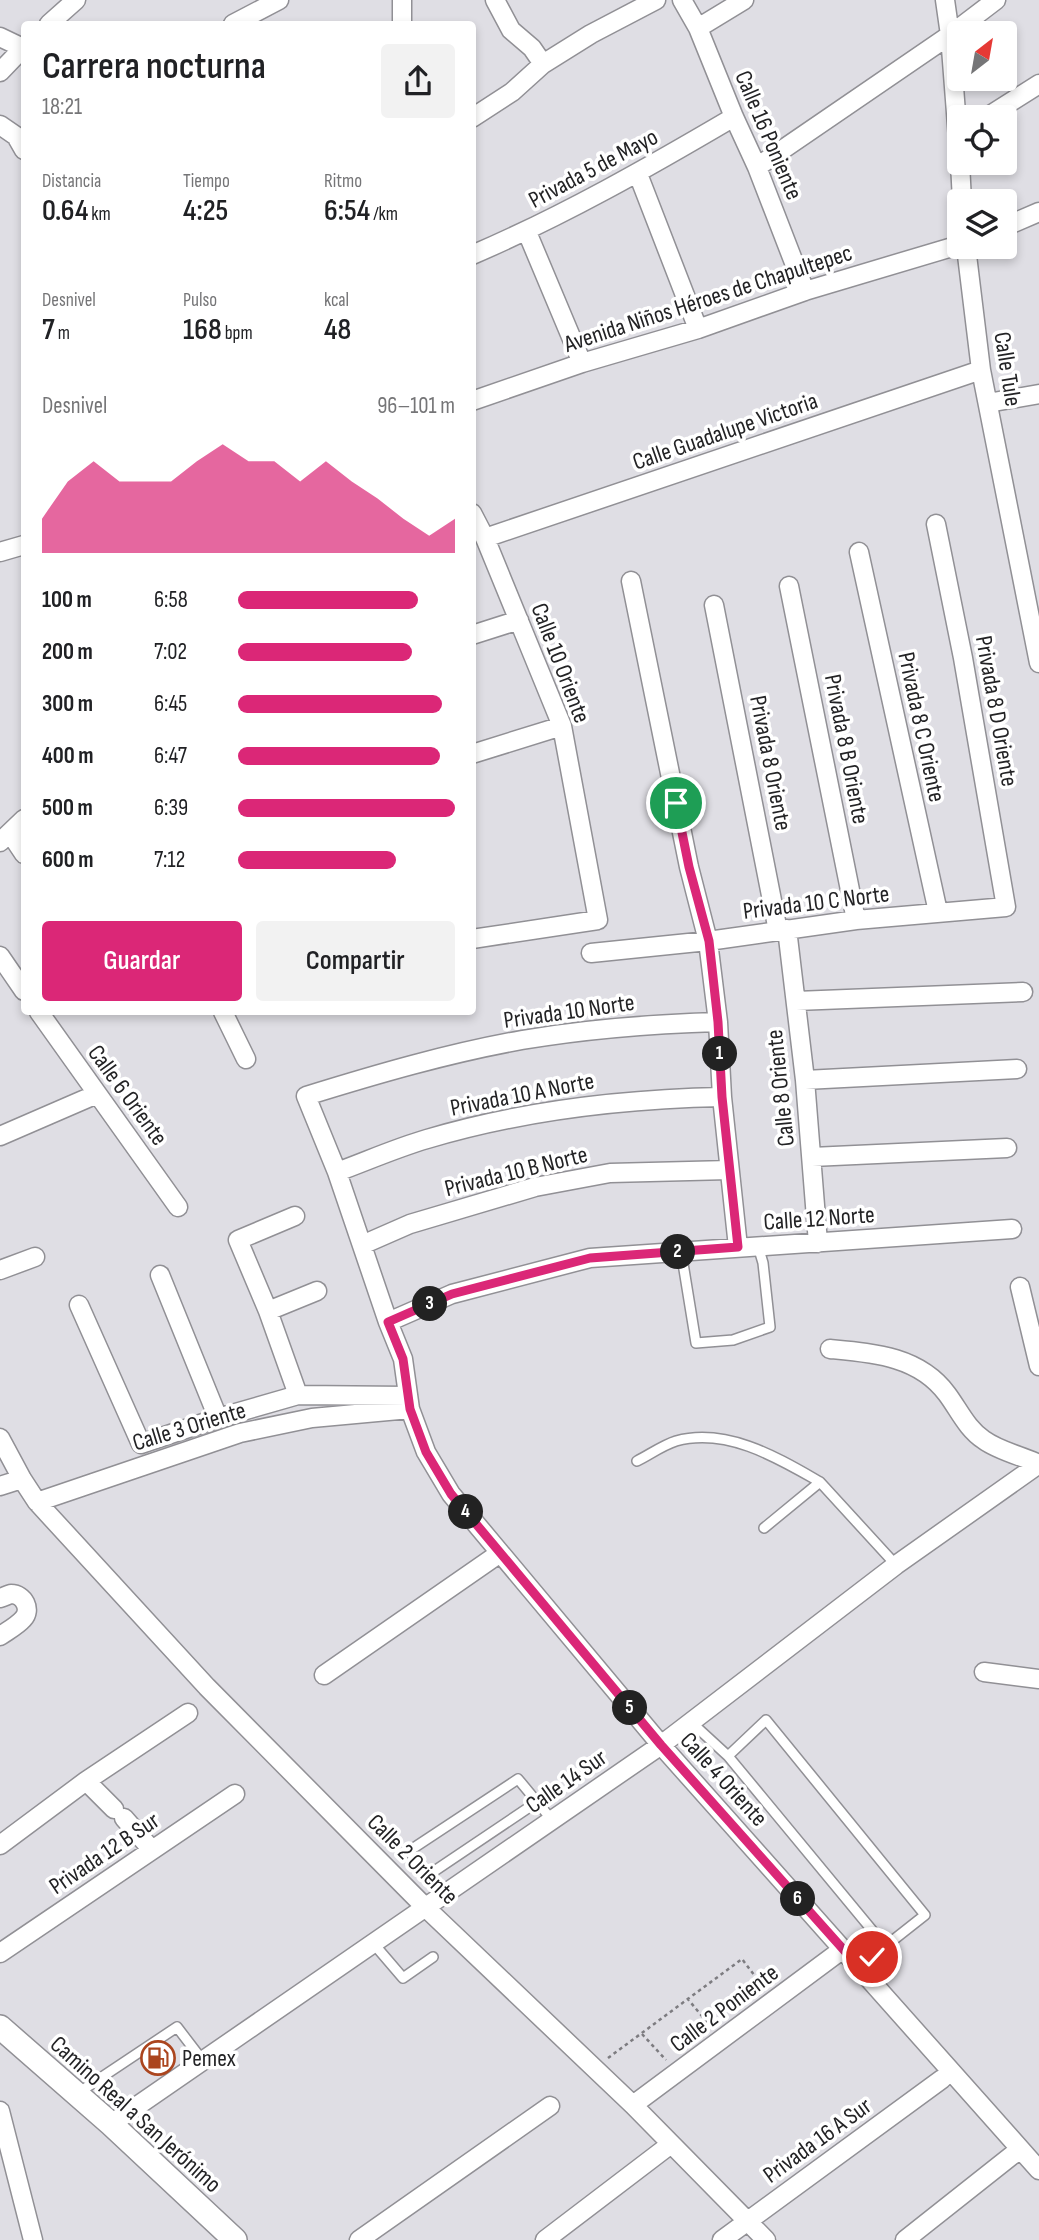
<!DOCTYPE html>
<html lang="es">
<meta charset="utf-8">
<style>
body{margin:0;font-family:"Sofia Sans Condensed",sans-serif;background:#f2f2f2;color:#202124;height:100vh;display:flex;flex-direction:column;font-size:26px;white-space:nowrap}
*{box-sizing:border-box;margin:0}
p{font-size:23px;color:#757577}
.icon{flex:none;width:38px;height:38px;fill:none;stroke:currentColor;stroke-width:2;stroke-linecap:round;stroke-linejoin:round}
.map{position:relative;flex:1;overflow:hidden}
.details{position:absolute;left:21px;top:21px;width:455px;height:994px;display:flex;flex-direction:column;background:#fff;border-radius:7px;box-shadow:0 4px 10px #0003}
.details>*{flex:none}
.needle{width:46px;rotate:31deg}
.buttons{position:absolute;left:947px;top:21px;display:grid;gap:14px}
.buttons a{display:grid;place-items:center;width:70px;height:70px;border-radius:7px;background:#fff;box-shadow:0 4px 10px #0003;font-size:35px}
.pin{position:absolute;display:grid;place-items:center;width:60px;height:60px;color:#fff;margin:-30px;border:4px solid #fff;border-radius:50%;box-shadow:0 2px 7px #0007}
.km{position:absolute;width:35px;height:35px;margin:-18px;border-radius:50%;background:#222;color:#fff;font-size:19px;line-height:35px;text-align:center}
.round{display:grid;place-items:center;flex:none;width:74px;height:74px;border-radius:7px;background:#f2f2f2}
.head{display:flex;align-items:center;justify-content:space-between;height:119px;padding:0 21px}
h1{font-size:38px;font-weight:600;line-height:52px}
.figures{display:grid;grid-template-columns:repeat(3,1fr);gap:10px;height:119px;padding:7px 21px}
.figures div{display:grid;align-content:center}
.figures b{font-size:30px;font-weight:600}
.figures small{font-size:19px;font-weight:400}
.figures p{font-size:19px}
.chart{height:196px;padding:14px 21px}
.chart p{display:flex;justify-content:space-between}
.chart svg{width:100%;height:126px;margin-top:7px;fill:#db2777;opacity:.7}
.action{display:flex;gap:14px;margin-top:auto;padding:14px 21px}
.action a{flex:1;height:80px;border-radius:7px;background:#db2777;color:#fff;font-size:28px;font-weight:600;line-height:80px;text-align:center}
.action a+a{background:#f2f2f2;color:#202124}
ul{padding:0 21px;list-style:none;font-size:23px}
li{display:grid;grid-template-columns:112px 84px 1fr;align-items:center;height:52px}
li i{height:18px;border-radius:9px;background:#db2777}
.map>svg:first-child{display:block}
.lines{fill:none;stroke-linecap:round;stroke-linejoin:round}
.service-casing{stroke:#919095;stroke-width:12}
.minor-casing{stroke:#919095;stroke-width:21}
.tertiary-casing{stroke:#919095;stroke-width:26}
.path{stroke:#7d7c80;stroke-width:2.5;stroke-dasharray:3.5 3.5;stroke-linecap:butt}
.service{stroke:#fff;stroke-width:9}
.minor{stroke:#fff;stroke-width:18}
.tertiary{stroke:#fff;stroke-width:23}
.route-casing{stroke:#fff;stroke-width:14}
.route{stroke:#db2777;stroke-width:9}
.labels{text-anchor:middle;stroke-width:7;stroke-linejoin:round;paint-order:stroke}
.street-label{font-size:24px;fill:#232325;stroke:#fff}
.poi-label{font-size:24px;fill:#232325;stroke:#fff;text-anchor:start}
</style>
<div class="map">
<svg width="1039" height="2240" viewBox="0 0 1039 2240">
<rect width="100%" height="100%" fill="#dfdee4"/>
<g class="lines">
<!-- service casing -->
<g class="service-casing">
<path id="service" d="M681 1251 696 1343 733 1340 770 1327 763 1263 758 1246
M637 1461C649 1455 663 1445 676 1441 727 1427 778 1458 820 1482
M764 1528 820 1482 896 1565
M691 1722 728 1756
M427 1876 537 1802
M441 1896 409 1851 518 1779 552 1820
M373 1943 403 1978 433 1957
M859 1967 925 1915 766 1720 728 1756 886 1947
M78 2093 177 2027 203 2061"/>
</g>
<!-- minor casing -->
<g class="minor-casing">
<path id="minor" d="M495 0 511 30 532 48 543 64
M682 0 698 28 734 117 757 167 805 291
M945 0 950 35 959 152
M49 24 76 0
M233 24 279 0
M402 24V0
M698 28 744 0
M0 37 23 48
M0 72 24 47
M987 117 1039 84
M472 118 512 92 543 64 591 34 656 0
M0 125 16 136 24 150
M960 163 962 201
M757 167 950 35 996 0
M638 174 698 329
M1004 227 1039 212
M527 232 582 363
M966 247 981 370 1039 663
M472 255C563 216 649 167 734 117
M472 401 582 363 698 329 805 291 959 245
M988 403 1039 394
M472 513 485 538 562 726 598 920 472 939
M485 538 981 370
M0 552 24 545
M859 552 938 912
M631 581 689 867 708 941 718 1022 722 1097 738 1247
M789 586 856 920
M714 605 778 931
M472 635 519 620
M472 754 562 726
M10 833 24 854
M0 842 24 819
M787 929 805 1080 818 1243
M591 953 708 941 856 920 1006 907 963 658 936 524
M0 956 24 991
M796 1001 1023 992
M39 1012 178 1207
M223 1012 246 1059
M718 1022C652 1024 587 1029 522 1040 449 1053 377 1074 306 1096L337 1172 388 1322 403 1359 410 1409 426 1452 451 1494 661 1745 1039 2170
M805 1080 1017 1069
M0 1136 97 1094
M812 1157 1007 1148
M337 1172C367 1161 396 1148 427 1139 524 1110 622 1099 722 1097
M295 1216 238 1240 268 1311 298 1395
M362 1245 410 1224 535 1187 610 1173 729 1170
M0 1270 35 1257
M160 1275 218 1418
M1020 1287 1039 1366
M79 1305 141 1444 218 1418 298 1395 408 1396
M268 1311 317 1291
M388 1322 452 1294 590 1258 1012 1229
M830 1349C873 1353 919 1356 947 1394 959 1410 967 1429 984 1440 999 1451 1022 1456 1039 1464
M0 1438 22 1479 37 1502 240 1433 312 1418 410 1409
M0 1486 22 1479
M37 1502 207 1687 425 1907 633 2105 766 2240
M0 1598C4 1597 7 1595 11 1594 24 1594 32 1610 23 1619 17 1626 7 1631 0 1636
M984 1672 1039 1679
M324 1675 500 1553
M86 1781 114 1809
M124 1818 152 1850
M0 1845 86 1781 188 1713
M0 1953 235 1794
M633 2105 843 1949
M0 2111 33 2240
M111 2124 661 1745 896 1565 1039 1464
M359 2240 550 2106
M545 2240 671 2144
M722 2240 942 2079
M905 2240 1020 2149"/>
</g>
<!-- tertiary casing -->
<g class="tertiary-casing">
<path id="tertiary" d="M0 2027 111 2124 235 2240"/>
</g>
<!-- path -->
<path class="path" d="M687 1998 711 2027
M642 2034 666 2060
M608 2058 742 1959 764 1988"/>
<!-- service -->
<use href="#service" class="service"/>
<!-- minor -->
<use href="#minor" class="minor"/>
<!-- tertiary -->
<use href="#tertiary" class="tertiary"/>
</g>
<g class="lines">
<!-- route casing -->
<g class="route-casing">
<path id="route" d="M676 803 689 867 709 941 718 1022 722 1097 738 1247 590 1258 452 1294 388 1322 403 1359 410 1409 426 1452 451 1494 661 1745 859 1967 872 1957"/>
</g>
<!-- route -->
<use href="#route" class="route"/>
</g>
<!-- icons -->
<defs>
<g id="fuel-ring" transform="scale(1.75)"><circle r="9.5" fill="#fff" stroke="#ab451e" stroke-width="1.5"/><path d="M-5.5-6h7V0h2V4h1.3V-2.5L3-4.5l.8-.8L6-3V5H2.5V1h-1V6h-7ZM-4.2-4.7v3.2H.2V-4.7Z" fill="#ab451e"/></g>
</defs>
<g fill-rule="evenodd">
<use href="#fuel-ring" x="158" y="2058"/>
</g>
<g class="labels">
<!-- street labels -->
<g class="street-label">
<text transform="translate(769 135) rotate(67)" y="8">Calle 16 Poniente</text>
<text transform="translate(593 168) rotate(-28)" y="8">Privada 5 de Mayo</text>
<text transform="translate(708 298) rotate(-18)" y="8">Avenida Niños Héroes de Chapultepec</text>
<text transform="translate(1008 369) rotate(81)" y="8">Calle Tule</text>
<text transform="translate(725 431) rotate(-19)" y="8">Calle Guadalupe Victoria</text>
<text transform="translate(561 663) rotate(69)" y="8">Calle 10 Oriente</text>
<text transform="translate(997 711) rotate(80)" y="8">Privada 8 D Oriente</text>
<text transform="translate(922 727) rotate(78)" y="8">Privada 8 C Oriente</text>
<text transform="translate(847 749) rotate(79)" y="8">Privada 8 B Oriente</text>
<text transform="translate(771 763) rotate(79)" y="8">Privada 8 Oriente</text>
<text transform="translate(816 902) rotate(-7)" y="8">Privada 10 C Norte</text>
<text transform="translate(569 1011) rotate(-8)" y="8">Privada 10 Norte</text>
<text transform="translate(780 1088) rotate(-96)" y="8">Calle 8 Oriente</text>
<text transform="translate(522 1094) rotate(-11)" y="8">Privada 10 A Norte</text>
<text transform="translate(128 1095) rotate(54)" y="8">Calle 6 Oriente</text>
<text transform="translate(516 1171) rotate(-14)" y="8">Privada 10 B Norte</text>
<text transform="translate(819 1218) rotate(-4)" y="8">Calle 12 Norte</text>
<text transform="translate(189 1426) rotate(-17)" y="8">Calle 3 Oriente</text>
<text transform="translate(724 1779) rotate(48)" y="8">Calle 4 Oriente</text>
<text transform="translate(566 1781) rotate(-35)" y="8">Calle 14 Sur</text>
<text transform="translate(104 1853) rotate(-34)" y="8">Privada 12 B Sur</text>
<text transform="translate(413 1859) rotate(45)" y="8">Calle 2 Oriente</text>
<text transform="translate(724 2008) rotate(-37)" y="8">Calle 2 Poniente</text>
<text transform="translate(136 2114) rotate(42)" y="8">Camino Real a San Jerónimo</text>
<text transform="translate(817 2140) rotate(-36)" y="8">Privada 16 A Sur</text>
</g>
<!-- poi labels -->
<g class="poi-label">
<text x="182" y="2066">Pemex</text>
</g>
</g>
</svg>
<div class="buttons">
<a><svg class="needle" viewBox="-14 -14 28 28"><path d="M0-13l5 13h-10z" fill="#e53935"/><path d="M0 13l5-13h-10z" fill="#757577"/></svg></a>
<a><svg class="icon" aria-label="locate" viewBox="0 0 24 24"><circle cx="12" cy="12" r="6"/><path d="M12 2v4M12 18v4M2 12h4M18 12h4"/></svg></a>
<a><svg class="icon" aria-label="layers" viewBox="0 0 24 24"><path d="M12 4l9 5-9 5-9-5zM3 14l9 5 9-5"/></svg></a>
</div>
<div class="pin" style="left:676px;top:803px;background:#1e9e55"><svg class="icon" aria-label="arrive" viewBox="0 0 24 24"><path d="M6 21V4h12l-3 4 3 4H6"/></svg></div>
<div class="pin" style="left:872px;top:1957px;background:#d93025"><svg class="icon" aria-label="check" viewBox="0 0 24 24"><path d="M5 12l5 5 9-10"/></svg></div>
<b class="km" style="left:720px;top:1054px">1</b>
<b class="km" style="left:678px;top:1252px">2</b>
<b class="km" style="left:430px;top:1304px">3</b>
<b class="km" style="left:466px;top:1512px">4</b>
<b class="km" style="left:630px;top:1708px">5</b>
<b class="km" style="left:798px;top:1899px">6</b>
<section class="details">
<div class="head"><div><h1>Carrera nocturna</h1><p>18:21</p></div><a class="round"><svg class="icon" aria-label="share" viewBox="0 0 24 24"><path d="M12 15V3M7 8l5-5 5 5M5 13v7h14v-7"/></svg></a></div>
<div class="figures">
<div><p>Distancia</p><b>0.64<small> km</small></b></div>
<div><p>Tiempo</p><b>4:25</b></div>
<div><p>Ritmo</p><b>6:54<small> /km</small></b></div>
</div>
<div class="figures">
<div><p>Desnivel</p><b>7<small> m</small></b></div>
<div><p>Pulso</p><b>168<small> bpm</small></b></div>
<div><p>kcal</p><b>48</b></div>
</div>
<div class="chart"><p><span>Desnivel</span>96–101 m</p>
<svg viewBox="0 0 160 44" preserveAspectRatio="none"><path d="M0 44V32L10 19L20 12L30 19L40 19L50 19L60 12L70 6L80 12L90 12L100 19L110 12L120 19L130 25L140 32L150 38L160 32V44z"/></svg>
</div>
<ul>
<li><b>100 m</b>6:58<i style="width:83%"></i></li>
<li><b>200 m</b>7:02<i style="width:80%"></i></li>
<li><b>300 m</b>6:45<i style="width:94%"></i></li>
<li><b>400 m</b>6:47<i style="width:93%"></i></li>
<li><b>500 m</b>6:39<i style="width:100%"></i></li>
<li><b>600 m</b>7:12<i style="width:73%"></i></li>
</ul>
<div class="action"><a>Guardar</a><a>Compartir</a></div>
</section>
</div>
